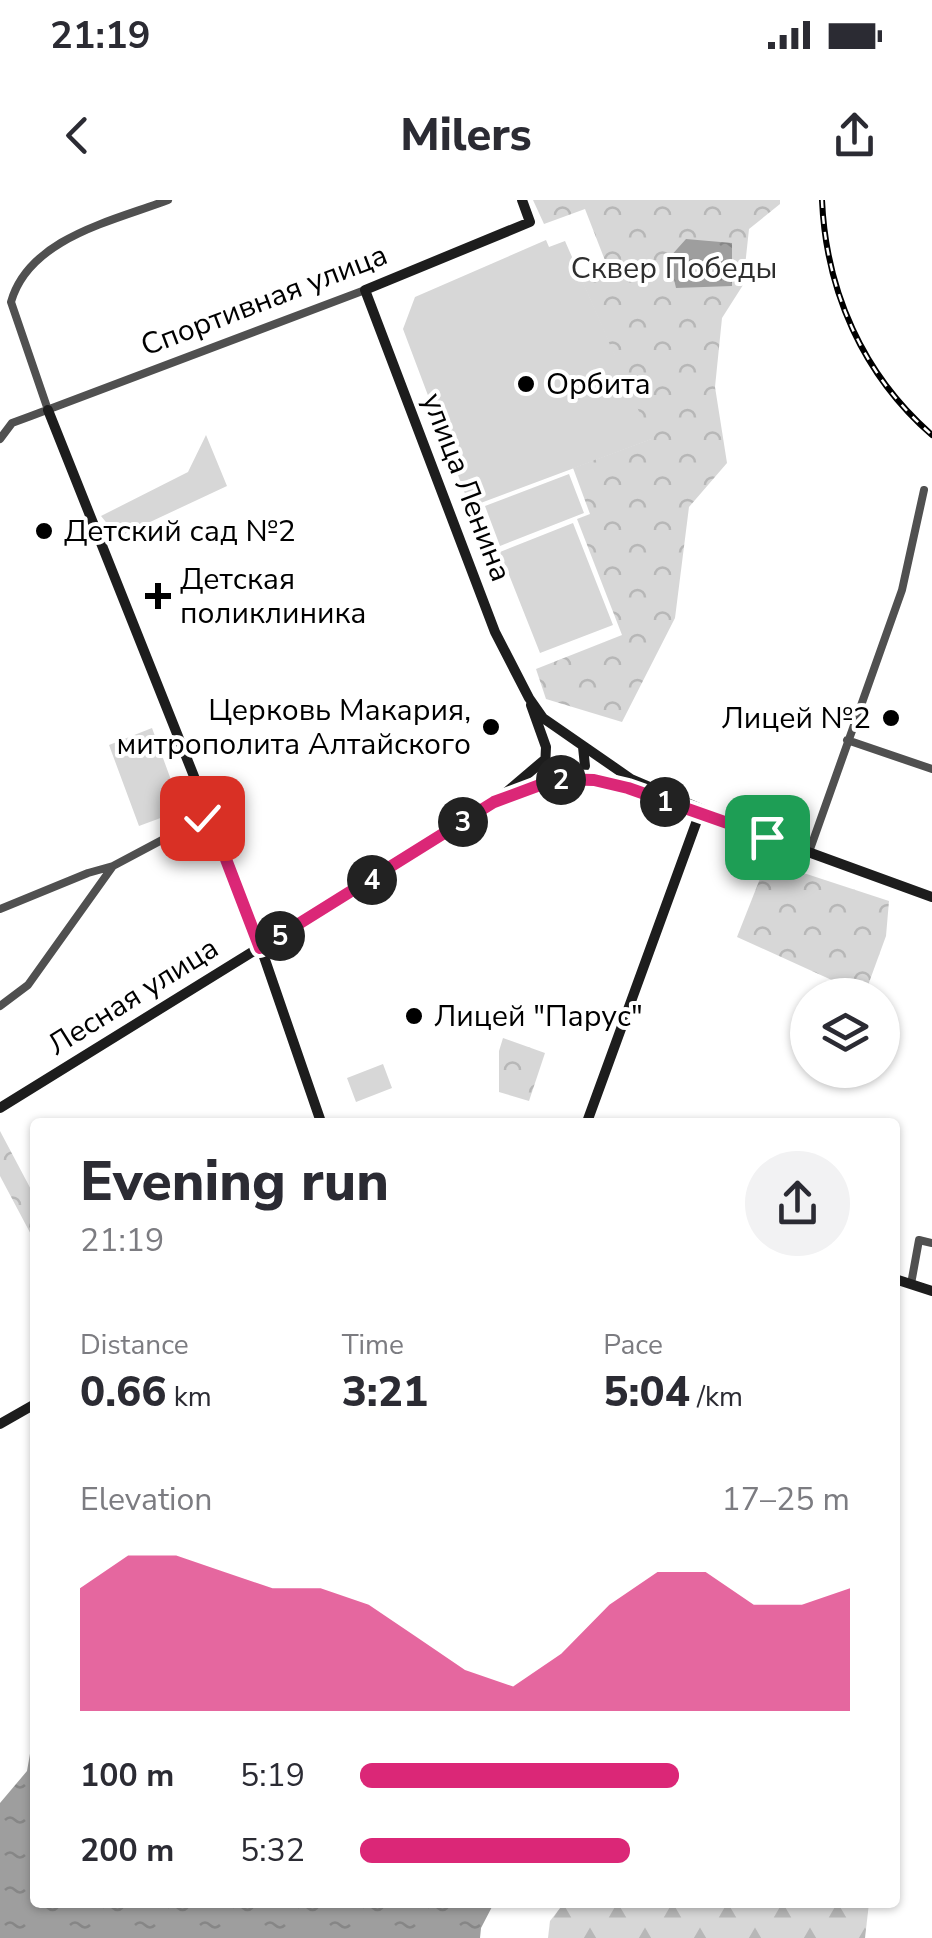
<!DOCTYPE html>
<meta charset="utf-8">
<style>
body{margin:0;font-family:"Nunito Sans",sans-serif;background:#f2f2f3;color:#2b2b33;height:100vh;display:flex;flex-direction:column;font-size:38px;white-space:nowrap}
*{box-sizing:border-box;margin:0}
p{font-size:32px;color:#7c7c81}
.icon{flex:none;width:55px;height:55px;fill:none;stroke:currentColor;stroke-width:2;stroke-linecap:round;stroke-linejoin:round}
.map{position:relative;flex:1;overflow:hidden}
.panel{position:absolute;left:30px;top:918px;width:870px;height:790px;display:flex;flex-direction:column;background:#fff;border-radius:10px;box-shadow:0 2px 8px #0004}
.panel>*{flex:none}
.fabs{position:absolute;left:790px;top:778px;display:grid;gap:20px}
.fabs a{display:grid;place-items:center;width:110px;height:110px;border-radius:50%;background:#fff;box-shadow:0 2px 8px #0004;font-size:50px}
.pin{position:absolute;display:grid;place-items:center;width:85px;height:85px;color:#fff;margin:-42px;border-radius:20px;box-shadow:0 5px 15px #0006}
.km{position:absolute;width:50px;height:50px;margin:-25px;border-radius:50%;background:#222;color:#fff;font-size:28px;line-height:50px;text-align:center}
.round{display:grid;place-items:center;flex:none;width:105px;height:105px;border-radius:52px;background:#f2f2f3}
.headline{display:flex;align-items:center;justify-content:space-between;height:170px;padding:0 50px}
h1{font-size:55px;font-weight:800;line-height:75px}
.metrics{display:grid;grid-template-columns:repeat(3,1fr);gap:15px;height:170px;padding:10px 50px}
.metrics div{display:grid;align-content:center}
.metrics b{font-size:42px;font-weight:800}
.metrics small{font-size:28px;font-weight:400}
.metrics p{font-size:28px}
.chart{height:280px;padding:20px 50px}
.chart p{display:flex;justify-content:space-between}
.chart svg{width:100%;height:180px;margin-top:10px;fill:#db2777;opacity:.7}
ul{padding:0 50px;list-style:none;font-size:32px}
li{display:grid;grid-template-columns:160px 120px 1fr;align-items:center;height:75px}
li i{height:25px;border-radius:12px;background:#db2777}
.status{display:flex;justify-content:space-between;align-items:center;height:70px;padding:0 50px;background:#fff;direction:ltr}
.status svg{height:28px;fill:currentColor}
header{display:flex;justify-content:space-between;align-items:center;height:130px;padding:0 50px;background:#fff;font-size:45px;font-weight:800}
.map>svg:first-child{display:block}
.grass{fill:#d7d7d7}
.forest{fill:url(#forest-firs)}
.park{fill:url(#park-crowns)}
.water{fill:url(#water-ripples)}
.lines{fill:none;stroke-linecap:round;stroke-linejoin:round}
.street{stroke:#505050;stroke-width:8}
.secondary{stroke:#1d1d1d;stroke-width:10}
.rail-casing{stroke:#000;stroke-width:6}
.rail{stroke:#fff;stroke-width:2.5;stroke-dasharray:8;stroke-linecap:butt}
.route-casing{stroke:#fff;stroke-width:20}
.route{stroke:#db2777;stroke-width:12}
.poi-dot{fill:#000;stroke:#fff;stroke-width:4}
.labels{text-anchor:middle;stroke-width:8;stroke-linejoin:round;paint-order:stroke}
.park-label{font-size:30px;fill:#2e2e2e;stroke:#fff}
.street-label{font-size:30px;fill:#000;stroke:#fff}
.poi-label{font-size:30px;fill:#000;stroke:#fff;text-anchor:start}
</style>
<div class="status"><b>21:19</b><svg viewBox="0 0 49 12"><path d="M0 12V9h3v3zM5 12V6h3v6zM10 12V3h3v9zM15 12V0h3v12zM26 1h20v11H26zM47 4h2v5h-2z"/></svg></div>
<header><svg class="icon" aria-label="back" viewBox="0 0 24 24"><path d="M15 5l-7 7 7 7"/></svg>Milers<svg class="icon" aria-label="share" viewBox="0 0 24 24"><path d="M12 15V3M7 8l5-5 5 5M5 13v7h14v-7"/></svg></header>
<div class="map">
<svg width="932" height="1738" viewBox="0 0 932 1738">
<defs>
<pattern id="forest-firs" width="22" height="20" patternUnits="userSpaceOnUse" patternTransform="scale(2.5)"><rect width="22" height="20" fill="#d7d7d7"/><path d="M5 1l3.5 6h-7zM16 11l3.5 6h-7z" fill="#b7b7b7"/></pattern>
<pattern id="park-crowns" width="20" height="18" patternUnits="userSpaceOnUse" patternTransform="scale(2.5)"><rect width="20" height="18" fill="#d7d7d7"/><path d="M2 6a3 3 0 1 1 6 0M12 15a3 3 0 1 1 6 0" fill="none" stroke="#b7b7b7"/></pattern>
<pattern id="water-ripples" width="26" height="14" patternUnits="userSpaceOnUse" patternTransform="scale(2.5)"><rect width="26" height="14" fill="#9e9e9e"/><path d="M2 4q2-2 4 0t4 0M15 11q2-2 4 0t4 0" fill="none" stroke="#868686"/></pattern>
</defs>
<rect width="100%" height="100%" fill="#fff"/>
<!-- grass -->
<path class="grass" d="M546 40 549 47 565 41 652 239 470 307 403 129 415 97Z
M206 235 227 286 118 337 101 316 188 272Z
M569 274 584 313 500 346 485 306Z
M573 323 613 425 540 453 500 352Z
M152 528 182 610 139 626 109 545Z
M383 864 392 888 356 902 347 878Z"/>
<!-- forest -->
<path class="forest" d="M564 1703H869L865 1738H548L550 1721Z"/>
<!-- park -->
<path class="park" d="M533 0H780V4L749 29 743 85 722 118 715 187 727 263 689 307 675 418 622 522 546 499 536 469 622 435 577 319 590 314 573 268 651 239 579 74 606 63 585 9 544 24Z
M767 661 889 701 886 736 867 788 858 792 737 737Z
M503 838 545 853 529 901 499 892V851Z
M0 931 35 997V1042L0 976Z"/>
<!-- water -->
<path class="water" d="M686 39 732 43V86L676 88 669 58Z
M35 1525V1702L494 1703 481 1728 480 1738H0V1603L27 1571Z"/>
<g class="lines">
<!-- street -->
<path class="street" d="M48 210 11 102C29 38 113 21 168 0
M0 239 12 223 31 216 365 90
M847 540 932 569
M809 652 902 390 924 290
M0 709 88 673 113 666
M0 806 28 785 113 666 209 615
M911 1084 919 1040 932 1043"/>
<!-- secondary -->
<path class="secondary" d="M522 0 530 22 365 90 495 432 529 498 543 518 631 579 767 637 932 697
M48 210 252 722 321 922
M531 505 546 547 545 569 556 579 594 580 628 588 729 624
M574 578 585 566 583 547
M506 598 556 579
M0 908 496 601 543 561
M587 922 699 615
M895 1079 932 1091
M0 1224 35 1204"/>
<!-- rail casing -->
<g class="rail-casing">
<path id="rail" d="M822 0C826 91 863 175 932 235"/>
</g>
<!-- rail -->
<use href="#rail" class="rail"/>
</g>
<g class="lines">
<!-- route casing -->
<g class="route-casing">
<path id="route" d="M202 618 209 615 260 748 494 602 556 579 594 580 628 588 767 637"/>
</g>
<!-- route -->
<use href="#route" class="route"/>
</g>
<!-- markers -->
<g class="poi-dot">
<circle cx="526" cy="184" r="10"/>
<circle cx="44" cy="331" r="10"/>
<path d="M153 381h10v10h10v10h-10v10h-10v-10h-10v-10h10z"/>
<circle cx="891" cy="518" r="10"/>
<circle cx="491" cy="527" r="10"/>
<circle cx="414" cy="816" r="10"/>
</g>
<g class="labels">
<!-- park labels -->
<g class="park-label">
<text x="674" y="78">Сквер Победы</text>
</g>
<!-- street labels -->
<g class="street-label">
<text transform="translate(264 100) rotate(-21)" y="10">Спортивная улица</text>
<text transform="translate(467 287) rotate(69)" y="10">улица Ленина</text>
<text transform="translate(133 796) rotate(-32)" y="10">Лесная улица</text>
</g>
<!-- poi labels -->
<g class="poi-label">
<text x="546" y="194">Орбита</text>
<text x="64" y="341">Детский сад №2</text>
<text x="180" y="389">Детская<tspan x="180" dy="34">поликлиника</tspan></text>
<text x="471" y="520" text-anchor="end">Церковь Макария,<tspan x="471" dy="34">митрополита Алтайского</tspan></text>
<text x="871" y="528" text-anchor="end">Лицей №2</text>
<text x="434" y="826">Лицей "Парус"</text>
</g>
</g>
</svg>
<div class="fabs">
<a><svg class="icon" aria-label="layers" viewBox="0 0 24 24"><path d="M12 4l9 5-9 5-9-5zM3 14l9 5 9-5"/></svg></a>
</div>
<div class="pin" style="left:767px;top:637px;background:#1e9e55"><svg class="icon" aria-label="arrive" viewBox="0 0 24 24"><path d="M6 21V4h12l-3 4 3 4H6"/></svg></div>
<div class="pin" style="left:202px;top:618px;background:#d93025"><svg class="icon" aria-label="check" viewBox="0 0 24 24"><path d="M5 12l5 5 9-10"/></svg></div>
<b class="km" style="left:665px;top:602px">1</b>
<b class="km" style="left:561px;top:580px">2</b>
<b class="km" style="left:463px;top:622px">3</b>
<b class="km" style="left:372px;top:680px">4</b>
<b class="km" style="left:280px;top:736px">5</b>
<section class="panel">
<div class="headline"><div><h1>Evening run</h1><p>21:19</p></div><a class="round"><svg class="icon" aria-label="share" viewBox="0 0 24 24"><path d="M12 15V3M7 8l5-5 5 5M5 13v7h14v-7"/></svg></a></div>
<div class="metrics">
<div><p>Distance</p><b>0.66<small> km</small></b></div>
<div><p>Time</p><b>3:21</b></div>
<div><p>Pace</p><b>5:04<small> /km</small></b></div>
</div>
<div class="chart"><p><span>Elevation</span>17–25 m</p>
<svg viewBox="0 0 160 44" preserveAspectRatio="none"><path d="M0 44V14L10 6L20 6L30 10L40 14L50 14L60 18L70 26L80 34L90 38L100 30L110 18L120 10L130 10L140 18L150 18L160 14V44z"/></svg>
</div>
<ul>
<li><b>100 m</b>5:19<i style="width:65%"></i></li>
<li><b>200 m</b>5:32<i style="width:55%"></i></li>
</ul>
</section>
</div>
